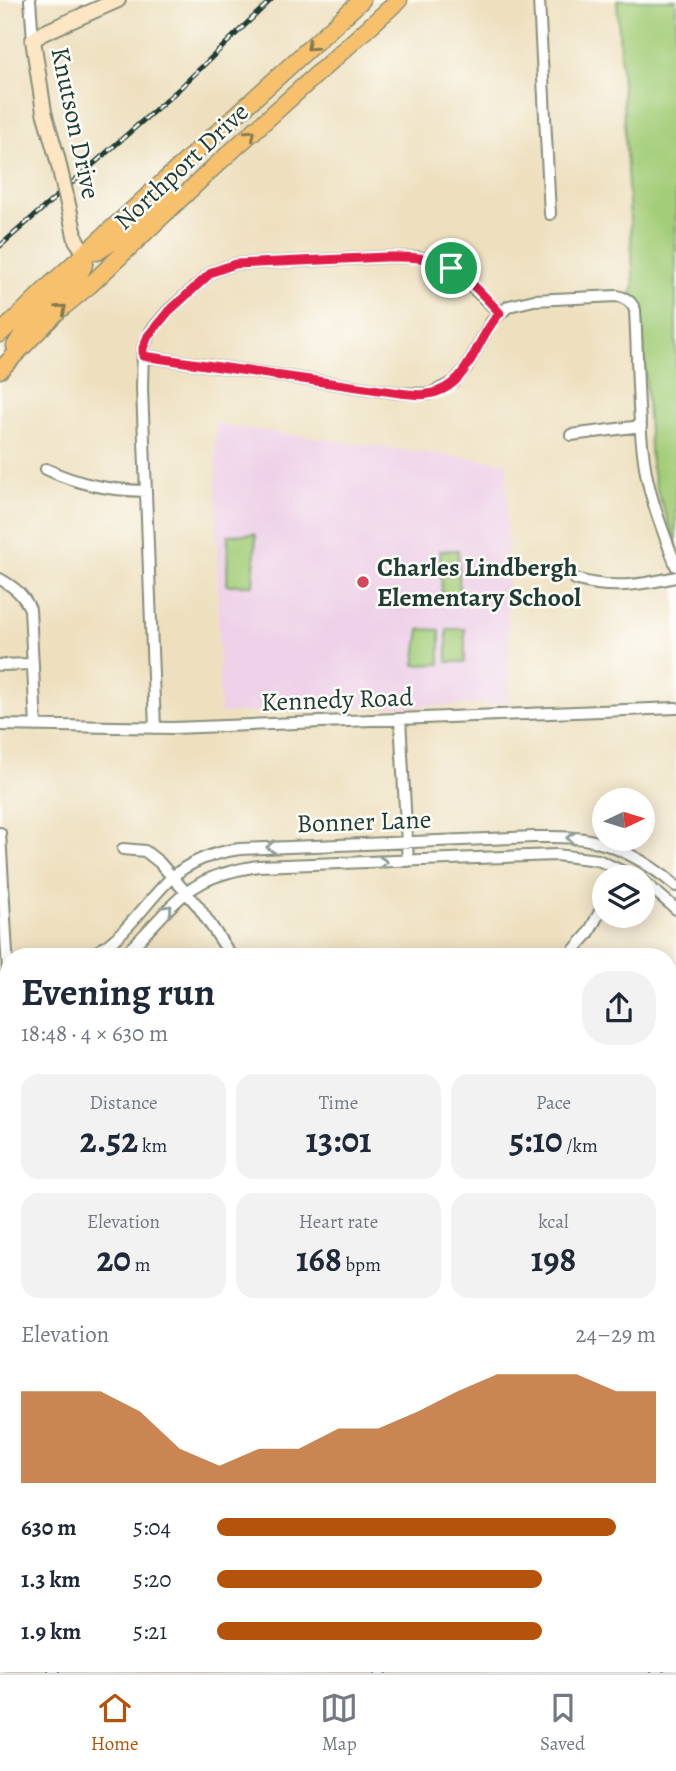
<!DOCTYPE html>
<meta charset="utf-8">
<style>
body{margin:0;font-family:Alegreya,serif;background:#f2f2f3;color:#1f2937;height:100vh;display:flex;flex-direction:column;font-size:26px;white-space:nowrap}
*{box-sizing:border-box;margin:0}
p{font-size:23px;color:#747a83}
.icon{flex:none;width:38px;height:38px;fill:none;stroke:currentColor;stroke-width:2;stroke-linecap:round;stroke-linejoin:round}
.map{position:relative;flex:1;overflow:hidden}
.drawer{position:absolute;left:0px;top:948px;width:677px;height:724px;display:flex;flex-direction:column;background:#fff;border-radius:28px 28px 0 0;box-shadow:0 4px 18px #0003}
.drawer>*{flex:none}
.needle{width:46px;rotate:86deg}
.controls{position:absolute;left:592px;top:788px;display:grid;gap:14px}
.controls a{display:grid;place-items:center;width:63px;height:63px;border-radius:50%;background:#fff;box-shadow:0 4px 18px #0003;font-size:35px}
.pin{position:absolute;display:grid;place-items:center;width:60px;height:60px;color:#fff;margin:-30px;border:4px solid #fff;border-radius:50%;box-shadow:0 2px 7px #0007}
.round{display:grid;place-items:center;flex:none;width:74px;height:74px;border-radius:28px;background:#f2f2f3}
.headline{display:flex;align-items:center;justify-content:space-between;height:119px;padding:0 21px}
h1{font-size:38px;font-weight:700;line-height:52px}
.figures{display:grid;grid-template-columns:repeat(3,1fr);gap:10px;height:119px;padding:7px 21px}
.figures div{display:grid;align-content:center;border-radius:18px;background:#f2f2f3;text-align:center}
.figures b{font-size:35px;font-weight:700}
.figures small{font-size:19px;font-weight:400}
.figures p{font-size:19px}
.chart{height:196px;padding:14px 21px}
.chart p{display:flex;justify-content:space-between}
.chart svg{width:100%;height:126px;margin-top:7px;fill:#b45309;opacity:.7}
ul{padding:0 21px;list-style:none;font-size:23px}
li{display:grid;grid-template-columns:112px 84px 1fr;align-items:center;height:52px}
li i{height:18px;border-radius:9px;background:#b45309}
.tabs{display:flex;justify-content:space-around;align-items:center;height:98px;border-top:2px solid #e0e1e3;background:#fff;font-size:19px;color:#747a83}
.tabs a{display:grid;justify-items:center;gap:4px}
.tabs .selected{color:#b45309}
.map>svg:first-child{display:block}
.built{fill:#eed0e8}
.green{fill:#a3cd78;stroke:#618556;stroke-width:2}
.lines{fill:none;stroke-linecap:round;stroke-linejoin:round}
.street-casing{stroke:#868e7a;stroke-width:14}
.secondary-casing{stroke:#868e7a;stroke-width:18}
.primary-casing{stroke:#868e7a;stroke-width:19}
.street{stroke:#fff;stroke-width:10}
.secondary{stroke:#fce6c4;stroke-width:14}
.primary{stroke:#f7c06c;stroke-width:16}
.rail-casing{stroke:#1f3d34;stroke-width:5}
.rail{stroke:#fdfcf7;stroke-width:2.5;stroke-dasharray:8;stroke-linecap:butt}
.secondary-bridge-casing{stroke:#868e7a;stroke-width:18;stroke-linecap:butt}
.secondary-bridge{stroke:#fce6c4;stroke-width:14}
.oneway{stroke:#80784d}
.oneway2{stroke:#8f9e9a}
.route-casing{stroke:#fff;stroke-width:14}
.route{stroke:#e11d48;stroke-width:9}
.poi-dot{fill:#d1495b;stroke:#fdfcf7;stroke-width:2.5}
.labels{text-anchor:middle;stroke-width:5;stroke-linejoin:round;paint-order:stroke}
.street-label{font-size:26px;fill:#1f3d34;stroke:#fdfcf7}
.poi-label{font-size:26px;font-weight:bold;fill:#1f3d34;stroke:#fdfcf7;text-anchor:start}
</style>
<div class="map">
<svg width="676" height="1673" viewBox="0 0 676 1673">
<rect width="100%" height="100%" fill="#fdfcf7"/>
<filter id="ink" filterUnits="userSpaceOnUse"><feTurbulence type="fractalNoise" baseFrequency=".0143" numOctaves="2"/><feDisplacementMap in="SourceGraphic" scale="14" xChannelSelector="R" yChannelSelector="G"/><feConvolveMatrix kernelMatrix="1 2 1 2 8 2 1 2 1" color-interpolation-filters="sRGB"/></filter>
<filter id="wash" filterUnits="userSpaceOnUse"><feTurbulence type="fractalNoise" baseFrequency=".00686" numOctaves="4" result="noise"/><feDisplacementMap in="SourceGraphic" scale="28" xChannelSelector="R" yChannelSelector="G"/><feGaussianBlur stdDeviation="1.57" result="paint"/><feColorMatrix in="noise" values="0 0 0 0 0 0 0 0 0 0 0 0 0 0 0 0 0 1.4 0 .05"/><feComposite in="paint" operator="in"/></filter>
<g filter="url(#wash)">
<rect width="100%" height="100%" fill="#eee0bf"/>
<!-- built -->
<path class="built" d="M215 424 411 451 507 462 509 703 220 713Z"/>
<!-- green -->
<path class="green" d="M617 0H676V545L656 487 651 463 641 310 639 302 631 293 634 287Z
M254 534 256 536 253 585H227L228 535Z
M458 550 460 599H442L440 551Z
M420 629 440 630V664L415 665Z
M447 629H465V662H447Z"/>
</g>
<g filter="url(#ink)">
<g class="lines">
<!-- street casing -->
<g class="street-casing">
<path id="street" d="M30 0 33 40
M539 0 550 214
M143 356 400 393 429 394 454 382 466 368 492 321 509 306 534 300 617 296C626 298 631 301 635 310 638 363 637 421 646 473 652 505 665 536 676 566
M571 435 641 426
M46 469C80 485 108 490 146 491
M0 579C14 587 23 594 30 609L36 726
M575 579C610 590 641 585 676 577
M0 665 33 664
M400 719 408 861
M0 725 173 728 676 708
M155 728 142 388 143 348 151 331 168 311 212 272 235 264 386 257H418L432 260 451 268 500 313
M0 833 9 988
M123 849 145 851 159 862 198 906 232 957
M642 880 676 909
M80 957C85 956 91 954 96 952 123 939 148 900 170 879 188 862 215 852 240 849L534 837C551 837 567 836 584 839 618 845 650 864 676 886
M120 957C135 947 146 932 159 919 189 884 213 873 258 866L556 855 598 860 635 877
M568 957 588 934 604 904
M668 1036 676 1029
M0 1109H9
M668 1230H676
M0 1261H9
M668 1360H676
M668 1492 676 1493
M0 1520 9 1519
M668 1632 676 1608
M54 1664V1673
M380 1664V1673
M657 1673 659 1664"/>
</g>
<!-- secondary casing -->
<g class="secondary-casing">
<path id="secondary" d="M57 157 44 112 33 40 43 33 118 0
M70 213 76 240 85 253"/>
</g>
<!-- primary casing -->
<g class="primary-casing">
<path id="primary" d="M97 252 129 231 171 196
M0 334 49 286 362 0
M15 346C23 333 30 320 41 308 56 293 88 279 85 253
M0 370 56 313 90 285 214 167 399 0"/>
</g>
<!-- street -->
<use href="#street" class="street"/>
<!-- secondary -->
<use href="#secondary" class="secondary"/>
<!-- primary -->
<use href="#primary" class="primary"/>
<!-- rail casing -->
<g class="rail-casing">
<path id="rail" d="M0 246 179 89 271 0"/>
</g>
<!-- rail -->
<use href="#rail" class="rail"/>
<!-- secondary-bridge casing -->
<g class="secondary-bridge-casing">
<path id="secondary-bridge" d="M57 157 70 213"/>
</g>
<!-- secondary-bridge -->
<use href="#secondary-bridge" class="secondary-bridge"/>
</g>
<!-- one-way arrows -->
<defs><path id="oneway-chevron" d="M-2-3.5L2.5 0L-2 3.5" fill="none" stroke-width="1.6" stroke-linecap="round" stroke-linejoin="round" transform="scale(1.75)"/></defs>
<g class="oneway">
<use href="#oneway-chevron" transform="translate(311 46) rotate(138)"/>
<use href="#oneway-chevron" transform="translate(251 134) rotate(-42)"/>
<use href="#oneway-chevron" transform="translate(62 309) rotate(-40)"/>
</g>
<g class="oneway2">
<use href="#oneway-chevron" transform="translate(571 838) rotate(-175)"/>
<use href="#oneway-chevron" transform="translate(271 847) rotate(177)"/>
<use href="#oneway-chevron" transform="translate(383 862) rotate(-2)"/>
<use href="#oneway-chevron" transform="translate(168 909) rotate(-46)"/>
</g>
</g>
<g class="lines" filter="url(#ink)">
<!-- route casing -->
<g class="route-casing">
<path id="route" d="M386 257C401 257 416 256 430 260 459 266 481 293 500 313 475 338 470 388 428 394 419 396 409 394 400 393L143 356V348L148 336 168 312 212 272 235 264Z"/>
</g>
<!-- route -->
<use href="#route" class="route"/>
</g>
<!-- markers -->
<circle class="poi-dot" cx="363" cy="582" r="7"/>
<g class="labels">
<!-- street labels -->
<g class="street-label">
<text transform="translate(76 123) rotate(78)" y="9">Knutson Drive</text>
<text transform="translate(181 166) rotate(-43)" y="9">Northport Drive</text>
<text transform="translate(337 699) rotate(-2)" y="9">Kennedy Road</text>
<text transform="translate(364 821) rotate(-2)" y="9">Bonner Lane</text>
</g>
<!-- poi labels -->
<g class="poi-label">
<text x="377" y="576">Charles Lindbergh<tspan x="377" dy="30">Elementary School</tspan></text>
</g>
</g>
</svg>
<div class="controls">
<a><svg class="needle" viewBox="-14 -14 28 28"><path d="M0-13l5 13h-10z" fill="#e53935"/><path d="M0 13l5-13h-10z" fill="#747a83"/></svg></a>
<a><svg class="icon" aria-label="layers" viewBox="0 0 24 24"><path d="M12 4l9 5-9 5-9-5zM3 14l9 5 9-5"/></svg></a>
</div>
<div class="pin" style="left:451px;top:268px;background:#1e9e55"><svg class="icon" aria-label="arrive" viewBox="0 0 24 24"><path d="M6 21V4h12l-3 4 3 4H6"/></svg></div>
<section class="drawer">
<div class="headline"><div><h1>Evening run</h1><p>18:48 · 4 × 630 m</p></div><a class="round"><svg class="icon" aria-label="share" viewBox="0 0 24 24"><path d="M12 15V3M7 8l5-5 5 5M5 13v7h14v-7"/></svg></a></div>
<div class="figures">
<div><p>Distance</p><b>2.52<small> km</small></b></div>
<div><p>Time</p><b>13:01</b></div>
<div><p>Pace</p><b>5:10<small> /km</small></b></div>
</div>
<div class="figures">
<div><p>Elevation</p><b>20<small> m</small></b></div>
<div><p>Heart rate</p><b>168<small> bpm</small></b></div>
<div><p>kcal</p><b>198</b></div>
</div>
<div class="chart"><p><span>Elevation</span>24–29 m</p>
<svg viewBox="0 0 160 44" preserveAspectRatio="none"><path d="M0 44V12L10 12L20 12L30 19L40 32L50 38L60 32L70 32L80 25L90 25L100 19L110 12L120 6L130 6L140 6L150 12L160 12V44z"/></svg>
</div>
<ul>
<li><b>630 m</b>5:04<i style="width:91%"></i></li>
<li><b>1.3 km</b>5:20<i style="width:74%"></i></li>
<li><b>1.9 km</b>5:21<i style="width:74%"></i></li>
</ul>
</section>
</div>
<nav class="tabs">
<a class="selected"><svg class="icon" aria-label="home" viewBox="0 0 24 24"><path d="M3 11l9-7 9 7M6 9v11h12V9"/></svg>Home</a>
<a><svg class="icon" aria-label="map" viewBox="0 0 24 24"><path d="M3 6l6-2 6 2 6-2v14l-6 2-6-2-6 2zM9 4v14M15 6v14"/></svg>Map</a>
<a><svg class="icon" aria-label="saved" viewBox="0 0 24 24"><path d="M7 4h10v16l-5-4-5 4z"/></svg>Saved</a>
</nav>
